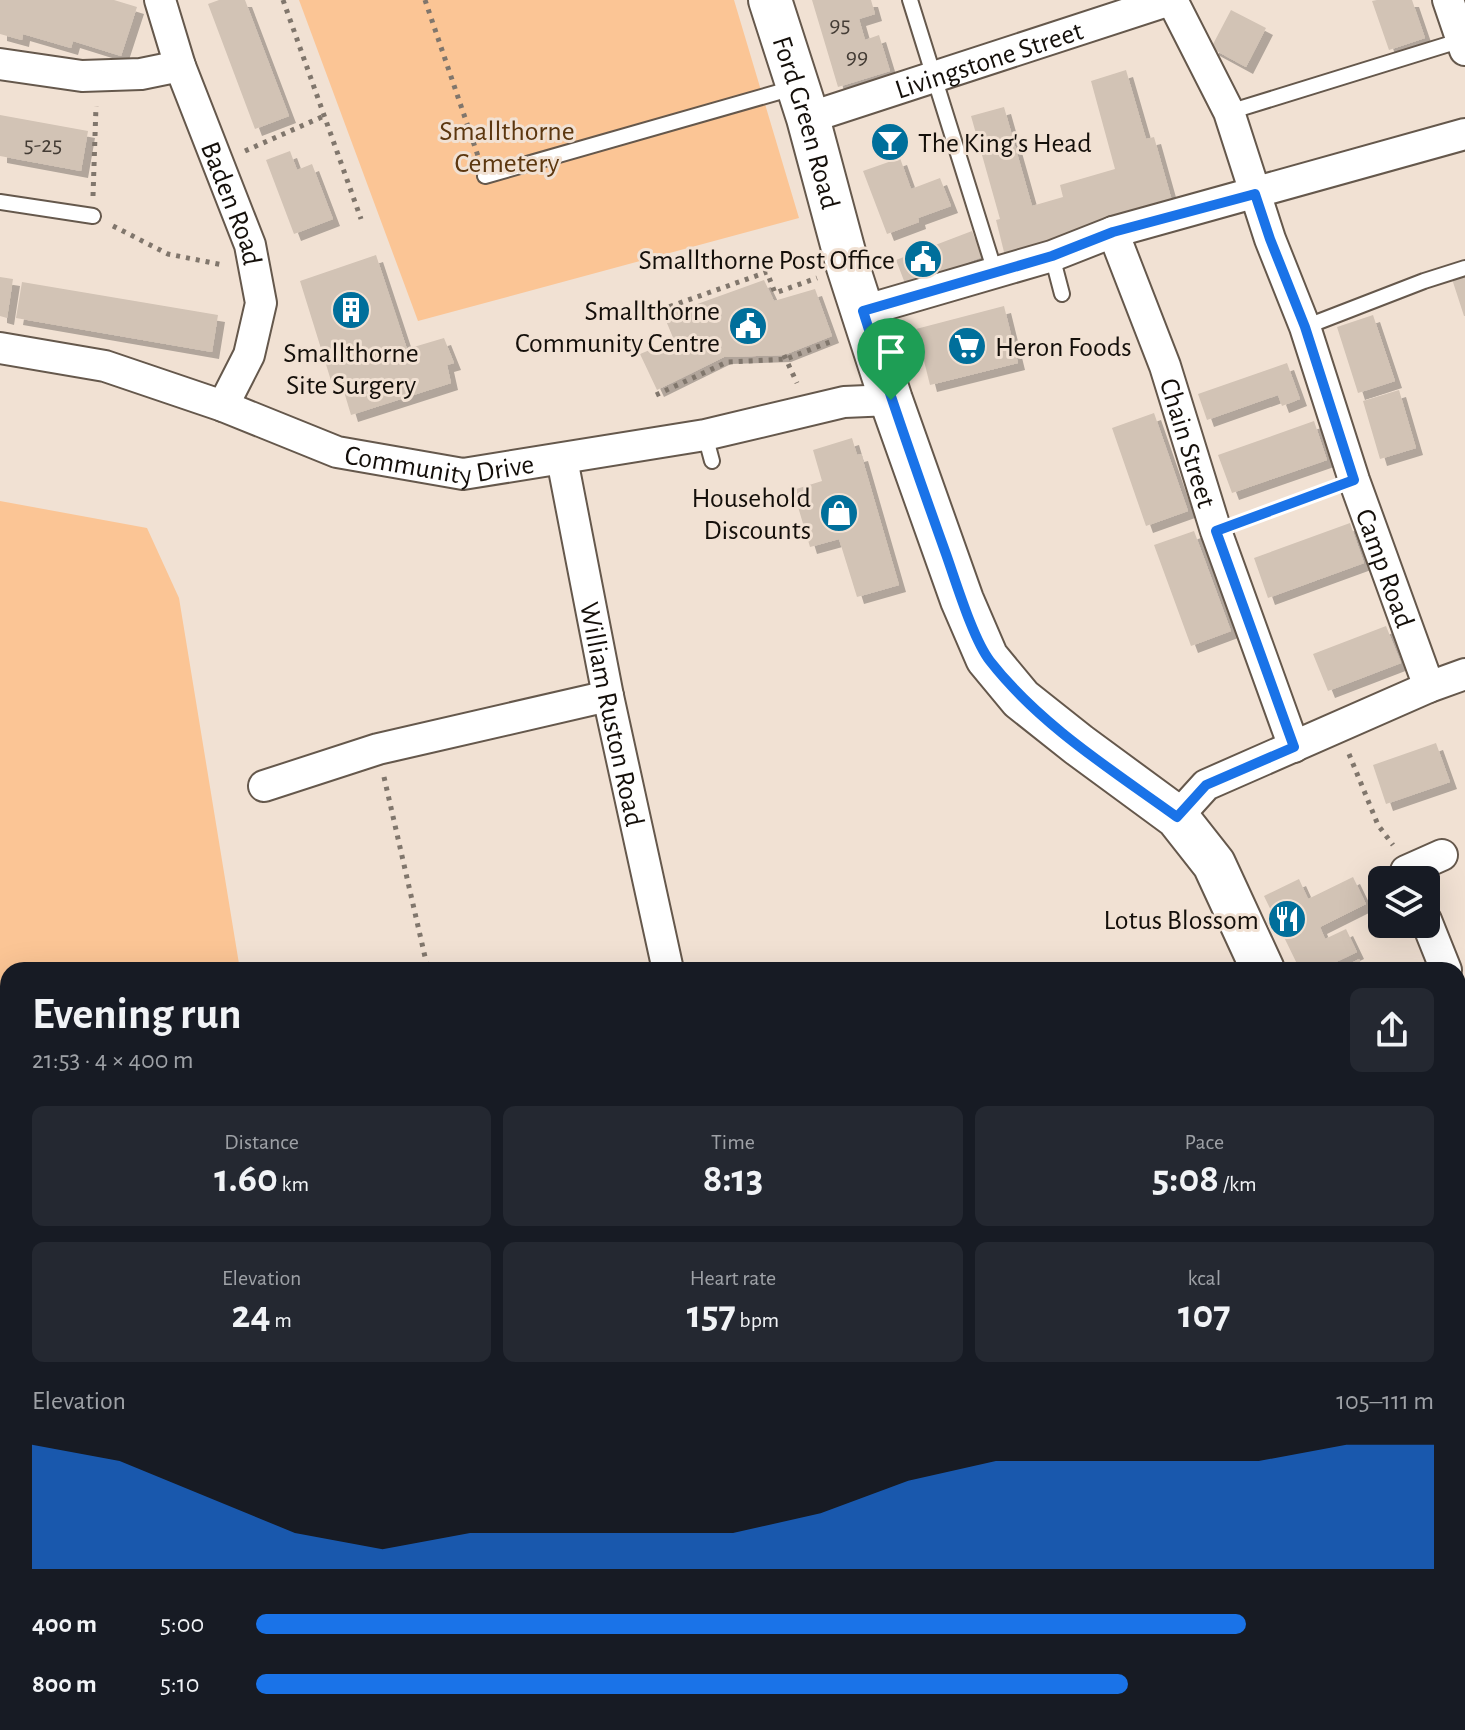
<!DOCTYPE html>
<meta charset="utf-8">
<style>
body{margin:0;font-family:"Alegreya Sans",sans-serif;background:#242831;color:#f1f3f6;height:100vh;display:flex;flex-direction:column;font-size:30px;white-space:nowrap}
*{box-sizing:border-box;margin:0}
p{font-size:26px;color:#9ea1a6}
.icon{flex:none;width:44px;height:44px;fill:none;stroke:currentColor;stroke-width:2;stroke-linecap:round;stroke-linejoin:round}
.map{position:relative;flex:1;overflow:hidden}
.sheet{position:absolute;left:0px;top:962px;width:1466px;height:768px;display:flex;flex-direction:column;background:#171b24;border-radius:24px 24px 0 0;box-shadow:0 8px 32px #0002}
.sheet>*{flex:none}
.tools{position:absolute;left:1368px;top:866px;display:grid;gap:16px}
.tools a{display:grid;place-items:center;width:72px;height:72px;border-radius:12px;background:#171b24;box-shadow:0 8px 32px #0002;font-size:40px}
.pin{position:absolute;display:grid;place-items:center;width:68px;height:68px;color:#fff;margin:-82px -34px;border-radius:50% 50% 50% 0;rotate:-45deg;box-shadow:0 0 8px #0007}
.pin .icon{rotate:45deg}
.round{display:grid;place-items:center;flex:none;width:84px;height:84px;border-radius:12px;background:#242831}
.headline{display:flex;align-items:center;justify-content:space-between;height:136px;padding:0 32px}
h1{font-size:44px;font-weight:700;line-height:60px}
.stats{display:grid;grid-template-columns:repeat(3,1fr);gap:12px;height:136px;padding:8px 32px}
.stats div{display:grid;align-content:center;border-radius:12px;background:#242831;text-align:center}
.stats b{font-size:40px;font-weight:700}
.stats small{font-size:22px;font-weight:400}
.stats p{font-size:22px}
.chart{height:224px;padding:16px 32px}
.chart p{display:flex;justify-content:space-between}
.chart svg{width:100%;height:144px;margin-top:8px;fill:#1a73e8;opacity:.7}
ul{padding:0 32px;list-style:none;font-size:26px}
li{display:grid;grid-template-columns:128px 96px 1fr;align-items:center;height:60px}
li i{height:20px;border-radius:10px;background:#1a73e8}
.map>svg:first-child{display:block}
.green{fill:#fbc595}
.building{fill:#d2c3b5;filter:url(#shadow)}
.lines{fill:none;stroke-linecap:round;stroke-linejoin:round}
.service-casing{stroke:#65584c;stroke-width:18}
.minor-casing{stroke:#65584c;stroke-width:34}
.secondary-casing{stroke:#65584c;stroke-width:46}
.path{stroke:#80766c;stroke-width:5;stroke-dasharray:4 6;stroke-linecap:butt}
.service{stroke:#fff;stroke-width:14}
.minor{stroke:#fff;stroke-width:30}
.secondary{stroke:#fff;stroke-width:42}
.route-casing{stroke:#fff;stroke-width:16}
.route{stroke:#1a73e8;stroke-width:10}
.labels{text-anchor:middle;stroke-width:6;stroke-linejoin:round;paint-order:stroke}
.number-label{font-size:24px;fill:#443c35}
.street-label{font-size:28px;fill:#140f0a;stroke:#f1e1d3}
.park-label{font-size:28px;fill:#5c370f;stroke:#f1e1d3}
.poi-label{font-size:28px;fill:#140f0a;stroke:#f1e1d3;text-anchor:end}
</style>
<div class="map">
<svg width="1465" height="1730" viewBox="0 0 1465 1730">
<defs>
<filter id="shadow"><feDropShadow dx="7" dy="7" stdDeviation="0" flood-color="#0004"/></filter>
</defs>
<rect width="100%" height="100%" fill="#f1e1d3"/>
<!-- green -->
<path class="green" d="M299 0H734L799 218 418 321Z
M0 501 147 528 179 598 240 970H8V1444H0Z
M647 1722H741L743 1730H601Z"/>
<!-- building -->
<path class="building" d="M0 0H114L137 7 121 56 73 41 71 48 23 34 22 40 0 34Z
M219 0H245L289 116 255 129 208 4Z
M812 0H871L875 14 859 19 865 40 879 35 890 71 838 87Z
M1377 0H1412L1425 38 1389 50 1372 1Z
M1231 10 1266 28 1246 67 1211 48Z
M1126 70 1146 139 1154 137 1172 201 1074 229 1075 236 1005 256 996 220 1000 219 971 116 1004 107 1032 206 1063 197 1060 185 1115 169 1091 81Z
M0 115 88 131 81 171 0 156Z
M290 151 297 170 312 164 333 219 294 234 266 160Z
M900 158 911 189 940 178 951 206 918 218 919 222 887 234 863 171Z
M972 231 982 257 906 286 896 260Z
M376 255 407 349 444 338 454 363 447 365 451 383 351 415 342 385 333 387 300 281Z
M1465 275V316H1464L1452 279Z
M0 277 13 279 7 318 0 316Z
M764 280 774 301 815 289 832 336 784 355 724 357 657 390 640 354 674 340 664 316Z
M22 282 218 315 212 352 16 318Z
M1004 306 1018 363 930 385 916 329Z
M1373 315 1395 381 1358 393 1337 327Z
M1287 363 1300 399 1282 406 1278 395 1207 420 1198 394Z
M1399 390 1416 448 1380 459 1363 401Z
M1154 413 1188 511 1146 526 1112 428Z
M1314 421 1327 460 1232 493 1218 455Z
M852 438 857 455 861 454 899 585 857 597 839 539 810 547 793 490 822 481 813 450Z
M1350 523 1364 563 1268 598 1254 558Z
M1194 531 1231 631 1191 646 1154 545Z
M1386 626 1401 663 1328 691 1313 654Z
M1436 743 1450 782 1386 804 1373 765Z
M1353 877 1366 904 1320 927 1325 939 1346 929 1357 952 1336 962 1340 969 1359 959 1364 970H1300L1264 896 1299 879 1308 899Z
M1465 1218V1248L1460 1250 1465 1260V1395L1460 1397 1458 1221Z
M831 1722H874V1724L832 1730Z"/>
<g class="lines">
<!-- service casing -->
<g class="service-casing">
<path id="service" d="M910 0 995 272
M1229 112 1462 40
M485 176 793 88
M0 202 93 216
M1052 256 1062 294
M1305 327 1424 281 1465 268
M705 435 712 461
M0 1560H8
M261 1722V1730"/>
</g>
<!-- minor casing -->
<g class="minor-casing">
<g id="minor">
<path id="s1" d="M160 0 180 66 250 245 261 303 249 355 223 406"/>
<path id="s2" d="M1172 0 1229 112 1270 239 1305 327 1354 480 1429 687"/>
<path d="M1448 0 1465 50"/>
<path d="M0 64 82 76 141 74 180 66"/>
<path id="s3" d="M808 118 1170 0"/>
<path id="s4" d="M1113 232 1165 366 1216 531 1294 747"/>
<path d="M863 311 1052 256 1113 232 1465 134"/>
<path id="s5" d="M0 348 105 366 223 406 337 452 463 474 705 435 844 402 891 400"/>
<path id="s6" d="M562 459 608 696 668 970"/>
<path d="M264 786 378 749 608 696"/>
<path d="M1177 817 1206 785 1429 687 1465 674"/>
<path d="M1406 871 1442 855"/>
<path d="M1426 920 1446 970"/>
<path d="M1458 1000 1465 1017"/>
<path d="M0 1701H8"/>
<path d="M1099 1722 1100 1730"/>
</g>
</g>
<!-- secondary casing -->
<g class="secondary-casing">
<g id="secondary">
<path id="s7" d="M770 0 808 118 848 267 891 400 962 600 987 658 1021 699 1079 745 1177 817 1214 864 1263 970"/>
<path d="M1458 1534 1465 1558"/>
</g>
</g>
<!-- path -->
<path class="path" d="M283 0 361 219
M425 0 478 156
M245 151 324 116
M93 196 96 106
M113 226 168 254 223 265
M660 310 767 272 775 293 817 278
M784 355 797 383
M656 395 727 362 786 359 835 340
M1242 522 1327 491
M1349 754 1378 825 1393 845
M384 777 428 970"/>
<!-- service -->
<use href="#service" class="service"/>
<!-- minor -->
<use href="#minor" class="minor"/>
<!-- secondary -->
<use href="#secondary" class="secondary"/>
</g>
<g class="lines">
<!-- route casing -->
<g class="route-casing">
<path id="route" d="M1255 194 1270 239 1305 327 1354 480 1216 531 1294 747 1206 785 1177 817C1112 770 1040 725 990 661 973 639 956 582 946 554 917 473 889 393 863 311L1052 256 1113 232Z"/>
</g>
<!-- route -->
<use href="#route" class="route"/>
</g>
<!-- icons -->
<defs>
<g id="bar-disc" transform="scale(2)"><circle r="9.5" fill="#006f9b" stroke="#f1e1d3"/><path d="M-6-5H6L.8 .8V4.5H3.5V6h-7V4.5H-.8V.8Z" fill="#fff"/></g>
<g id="civic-disc" transform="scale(2)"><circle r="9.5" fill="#006f9b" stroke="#f1e1d3"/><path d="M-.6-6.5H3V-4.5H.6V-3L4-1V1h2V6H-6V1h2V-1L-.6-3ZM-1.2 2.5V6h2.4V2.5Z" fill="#fff"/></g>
<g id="building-disc" transform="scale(2)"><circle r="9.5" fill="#006f9b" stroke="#f1e1d3"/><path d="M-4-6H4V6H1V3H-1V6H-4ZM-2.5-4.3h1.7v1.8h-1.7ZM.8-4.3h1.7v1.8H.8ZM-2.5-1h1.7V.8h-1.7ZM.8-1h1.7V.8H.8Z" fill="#fff"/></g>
<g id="supermarket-disc" transform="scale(2)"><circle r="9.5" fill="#006f9b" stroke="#f1e1d3"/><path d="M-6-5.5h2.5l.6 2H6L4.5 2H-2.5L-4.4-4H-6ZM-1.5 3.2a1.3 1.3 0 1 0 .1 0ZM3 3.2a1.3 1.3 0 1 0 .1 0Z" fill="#fff"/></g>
<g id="shop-disc" transform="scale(2)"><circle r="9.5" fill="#006f9b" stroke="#f1e1d3"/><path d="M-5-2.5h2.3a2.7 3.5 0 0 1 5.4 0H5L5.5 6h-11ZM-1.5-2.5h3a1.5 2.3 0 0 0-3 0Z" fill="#fff"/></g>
<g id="restaurant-disc" transform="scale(2)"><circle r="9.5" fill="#006f9b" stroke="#f1e1d3"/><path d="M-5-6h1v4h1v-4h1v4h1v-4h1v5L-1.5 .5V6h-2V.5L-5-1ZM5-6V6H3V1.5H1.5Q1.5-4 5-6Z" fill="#fff"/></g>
</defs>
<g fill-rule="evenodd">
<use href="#bar-disc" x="890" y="142"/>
<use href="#civic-disc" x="923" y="259"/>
<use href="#building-disc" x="351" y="310"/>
<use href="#civic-disc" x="748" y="326"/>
<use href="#supermarket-disc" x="967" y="346"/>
<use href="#shop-disc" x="839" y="513"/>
<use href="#restaurant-disc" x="1287" y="919"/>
</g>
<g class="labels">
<!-- number labels -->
<g class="number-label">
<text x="840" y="32">95</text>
<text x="857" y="64">99</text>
<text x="43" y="152">5-25</text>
</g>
<!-- street labels -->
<g class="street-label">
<text dy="10" stroke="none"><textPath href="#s3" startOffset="190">Livingstone Street</textPath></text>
<text dy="10" stroke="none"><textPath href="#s7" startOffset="128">Ford Green Road</textPath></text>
<text dy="10" stroke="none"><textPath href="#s1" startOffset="216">Baden Road</textPath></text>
<text dy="10" stroke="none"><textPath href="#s4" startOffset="224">Chain Street</textPath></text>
<text dy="10" stroke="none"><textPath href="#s5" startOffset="458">Community Drive</textPath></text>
<text dy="10" stroke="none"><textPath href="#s2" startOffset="608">Camp Road</textPath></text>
<text dy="10" stroke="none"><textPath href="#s6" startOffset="260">William Ruston Road</textPath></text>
</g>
<!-- park labels -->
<g class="park-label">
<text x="507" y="140">Smallthorne<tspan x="507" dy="32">Cemetery</tspan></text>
</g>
<!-- poi labels -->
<g class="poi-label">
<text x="918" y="152" text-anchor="start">The King's Head</text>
<text x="895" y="269">Smallthorne Post Office</text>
<text x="720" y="320">Smallthorne<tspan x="720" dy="32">Community Centre</tspan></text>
<text x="995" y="356" text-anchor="start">Heron Foods</text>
<text x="351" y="362" text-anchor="middle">Smallthorne<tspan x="351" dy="32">Site Surgery</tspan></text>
<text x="811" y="507">Household<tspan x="811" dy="32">Discounts</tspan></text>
<text x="1259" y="929">Lotus Blossom</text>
</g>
</g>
</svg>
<div class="tools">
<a><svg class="icon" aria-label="layers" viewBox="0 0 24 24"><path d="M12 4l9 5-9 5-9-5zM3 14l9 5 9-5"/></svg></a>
</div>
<div class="pin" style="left:891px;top:400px;background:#1e9e55"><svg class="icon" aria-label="arrive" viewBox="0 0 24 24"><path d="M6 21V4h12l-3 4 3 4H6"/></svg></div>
<section class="sheet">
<div class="headline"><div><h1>Evening run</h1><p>21:53 · 4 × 400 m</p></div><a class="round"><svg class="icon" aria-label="share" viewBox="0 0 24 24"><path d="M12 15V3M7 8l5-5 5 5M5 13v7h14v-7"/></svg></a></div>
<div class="stats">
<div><p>Distance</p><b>1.60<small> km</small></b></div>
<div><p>Time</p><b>8:13</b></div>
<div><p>Pace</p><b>5:08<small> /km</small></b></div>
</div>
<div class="stats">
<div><p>Elevation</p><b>24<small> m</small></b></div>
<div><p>Heart rate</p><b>157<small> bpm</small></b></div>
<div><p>kcal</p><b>107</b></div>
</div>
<div class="chart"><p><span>Elevation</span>105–111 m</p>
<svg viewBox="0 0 160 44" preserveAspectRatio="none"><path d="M0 44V6L10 11L20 22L30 33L40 38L50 33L60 33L70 33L80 33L90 27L100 17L110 11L120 11L130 11L140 11L150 6L160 6V44z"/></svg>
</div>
<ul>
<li><b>400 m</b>5:00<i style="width:84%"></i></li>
<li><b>800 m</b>5:10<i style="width:74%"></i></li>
</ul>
</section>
</div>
